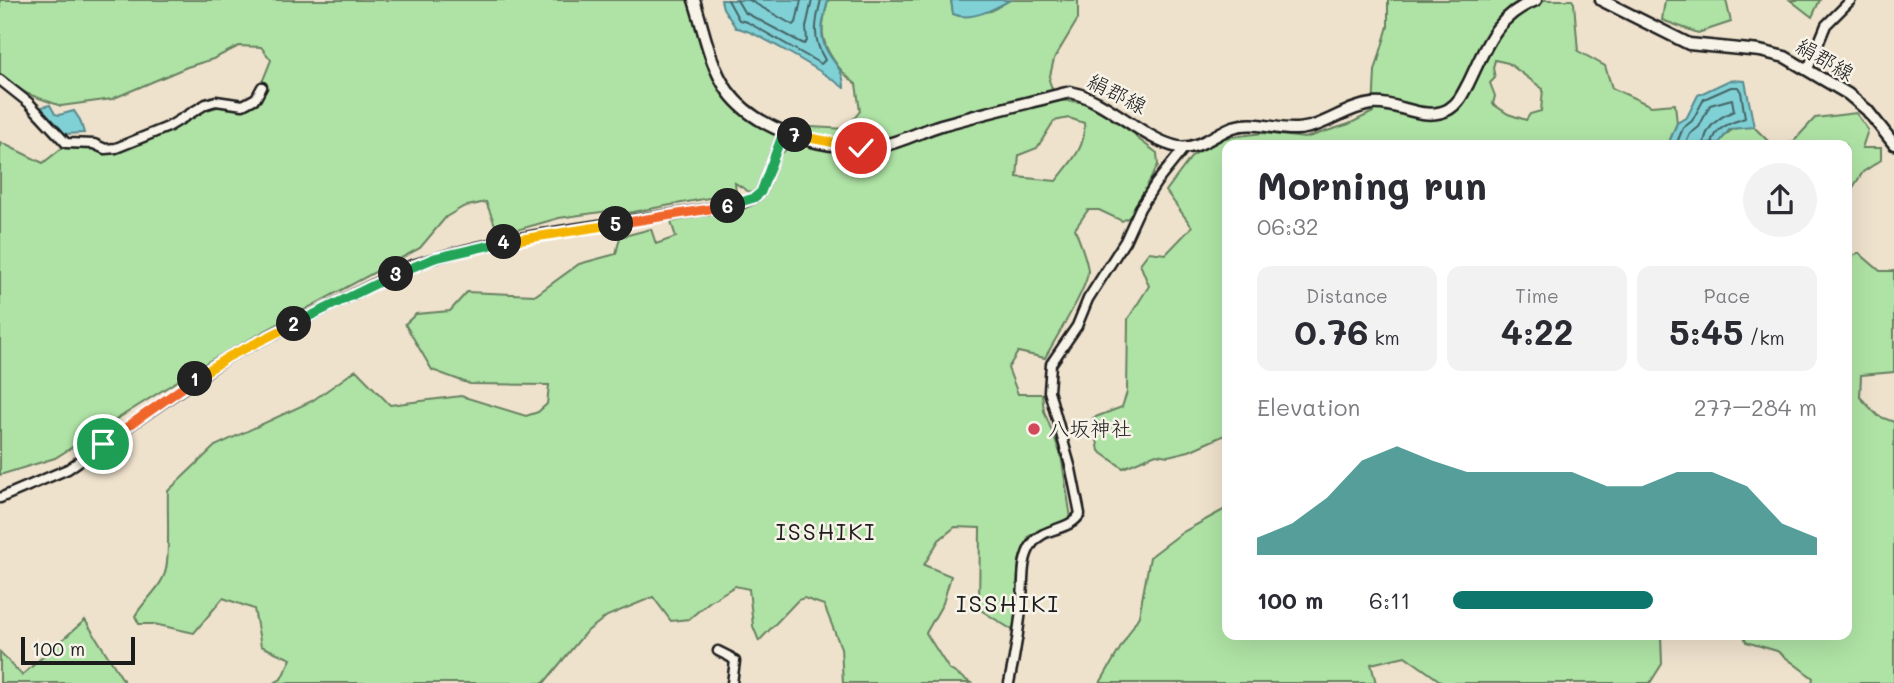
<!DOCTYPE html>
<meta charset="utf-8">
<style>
body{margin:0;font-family:Mali,"Klee One",sans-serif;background:#f2f2f3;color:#2b2b33;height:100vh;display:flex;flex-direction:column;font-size:26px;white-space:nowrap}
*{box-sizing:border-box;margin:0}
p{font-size:23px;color:#7c7c81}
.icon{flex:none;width:38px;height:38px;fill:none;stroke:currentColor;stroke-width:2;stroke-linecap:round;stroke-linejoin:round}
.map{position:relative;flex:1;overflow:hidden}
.sheet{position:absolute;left:1222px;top:140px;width:630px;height:500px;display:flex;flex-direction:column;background:#fff;border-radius:14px;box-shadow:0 7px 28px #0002}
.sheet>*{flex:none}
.scale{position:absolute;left:21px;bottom:18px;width:114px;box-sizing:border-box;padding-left:7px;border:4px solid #1c1c1c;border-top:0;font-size:19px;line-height:24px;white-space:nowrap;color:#1c1c1c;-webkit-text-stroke:5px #f7f3e8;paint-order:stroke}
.pin{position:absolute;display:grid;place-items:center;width:60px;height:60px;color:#fff;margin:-30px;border:4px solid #fff;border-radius:50%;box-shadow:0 2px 7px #0007}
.km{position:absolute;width:35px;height:35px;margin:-18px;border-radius:50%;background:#222;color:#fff;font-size:19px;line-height:35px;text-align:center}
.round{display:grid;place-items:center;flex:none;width:74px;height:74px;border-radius:37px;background:#f2f2f3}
.overview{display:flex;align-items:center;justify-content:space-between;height:119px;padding:0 35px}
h1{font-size:38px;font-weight:800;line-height:52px}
.stats{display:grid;grid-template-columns:repeat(3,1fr);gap:10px;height:119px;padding:7px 35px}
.stats div{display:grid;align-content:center;border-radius:14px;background:#f2f2f3;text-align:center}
.stats b{font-size:35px;font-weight:800}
.stats small{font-size:19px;font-weight:400}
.stats p{font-size:19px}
.chart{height:196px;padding:14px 35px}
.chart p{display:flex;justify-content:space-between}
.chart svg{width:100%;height:126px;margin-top:7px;fill:#0f766e;opacity:.7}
ul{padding:0 35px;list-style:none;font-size:23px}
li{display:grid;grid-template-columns:112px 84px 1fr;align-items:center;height:52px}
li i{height:18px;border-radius:9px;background:#0f766e}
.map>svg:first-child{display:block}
.green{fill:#afe3a5;stroke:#668060;stroke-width:2;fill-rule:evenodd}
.water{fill:#80d1d6;stroke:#58898c;stroke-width:2}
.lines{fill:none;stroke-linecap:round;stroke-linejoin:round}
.shore{stroke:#446466;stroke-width:2}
.minor-casing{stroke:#1c1c1c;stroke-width:13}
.major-casing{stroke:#1c1c1c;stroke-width:15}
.minor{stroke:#f7f3e8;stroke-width:8}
.major{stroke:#f7f3e8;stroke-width:10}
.split-1-casing{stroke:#fff;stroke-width:14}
.split-2-casing{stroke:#fff;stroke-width:14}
.split-3-casing{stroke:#fff;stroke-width:14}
.split-4-casing{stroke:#fff;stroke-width:14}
.split-5-casing{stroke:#fff;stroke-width:14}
.split-6-casing{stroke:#fff;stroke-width:14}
.split-7-casing{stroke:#fff;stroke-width:14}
.split-8-casing{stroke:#fff;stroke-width:14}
.split-1{stroke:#f0652b;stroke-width:9}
.split-2{stroke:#f5b400;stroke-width:9}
.split-3{stroke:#22a559;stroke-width:9}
.split-4{stroke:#22a559;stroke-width:9}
.split-5{stroke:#f5b400;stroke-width:9}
.split-6{stroke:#f0652b;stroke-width:9}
.split-7{stroke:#22a559;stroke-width:9}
.split-8{stroke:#f5b400;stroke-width:9}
.poi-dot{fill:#d1495b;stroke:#f7f3e8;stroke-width:2.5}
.labels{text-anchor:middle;stroke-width:5;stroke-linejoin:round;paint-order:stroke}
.street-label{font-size:21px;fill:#1c1c1c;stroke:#f7f3e8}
.poi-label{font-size:21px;fill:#1c1c1c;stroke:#f7f3e8;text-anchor:start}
.neighbourhood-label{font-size:23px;letter-spacing:2px;fill:#1c1c1c;stroke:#f7f3e8}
.quarter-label{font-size:24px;letter-spacing:2px;fill:#1c1c1c;stroke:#f7f3e8}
</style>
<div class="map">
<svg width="1894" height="683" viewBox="0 0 1894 683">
<rect width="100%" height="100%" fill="#efe2cd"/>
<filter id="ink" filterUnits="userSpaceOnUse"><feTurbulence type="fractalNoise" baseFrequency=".0143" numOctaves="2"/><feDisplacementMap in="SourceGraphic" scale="14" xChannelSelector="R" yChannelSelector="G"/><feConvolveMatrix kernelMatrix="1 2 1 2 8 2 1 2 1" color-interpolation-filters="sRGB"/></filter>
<g filter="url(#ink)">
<!-- green -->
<path class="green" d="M0 0H688C702 45 713 94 754 122 761 127 771 130 778 134L764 180 754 195 735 183 736 193 617 215 615 210 559 218 499 235 486 202 463 207 446 217 420 248 209 361 55 458 0 475V142L43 163 62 148 86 146 104 153 129 147 200 112 221 106 245 109 261 85 271 60 261 47 239 46 213 59 187 67 112 99 61 106 28 94 0 77Z
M828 0H951L953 14 991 11 1010 0H1078V19L1054 59 1049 80 1056 100 1082 102 1131 127 1137 138 1157 153 1158 165 1131 216 1122 221 1099 210H1088L1075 229C1079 240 1087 259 1088 271 1088 288 1054 340 1045 358L1018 352 1008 368 1018 394H1042L1044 411 1061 455 1071 518 1029 536 1019 561 1014 631 979 609 980 528 955 527 939 540 924 565 951 576 943 603 926 633 949 669 971 683H843L841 648 824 605 804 598 798 600 759 641 753 626 749 589 735 586 709 602 689 619 671 621 653 597 607 616 585 633 544 683H274L281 679 291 659 261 646 254 609 223 598 194 633 154 624H139L135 616C144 600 162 588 166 569 170 550 167 512 168 491L215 446 312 401 356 370 390 405 461 396 526 416 538 412 547 404 549 385 470 384 432 370 405 324 416 314 450 311 467 292 536 295 579 264 616 254 620 237 651 229 656 244 676 237 671 222 729 210 754 200 768 190 779 156 811 127 846 129 860 111 856 84C846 77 840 70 833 59 818 37 822 25 828 0ZM1069 118 1084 123C1087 147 1070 163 1056 181L1017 177 1019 155 1037 148 1054 121Z
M1388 0H1572L1574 3 1578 51 1605 66 1612 88 1651 106 1675 104 1677 123 1668 145H1227V434L1189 451 1168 456 1156 454 1123 468 1099 451 1093 418 1122 407 1127 392 1128 319 1149 286 1140 264 1149 252 1166 254 1192 227 1166 191 1192 156 1222 138 1263 133 1305 138 1349 124 1373 112 1375 71 1388 26ZM1495 60 1508 63 1543 89 1541 111 1530 114 1526 120 1508 114 1493 104 1495 96 1490 83 1495 78 1493 68Z
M1665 0H1726L1731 22 1698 33 1662 20Z
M1790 0H1820L1812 17Z
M1856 113 1868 130 1862 148H1881V160L1863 172 1850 192H1846V145H1775L1793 142 1815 118Z
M1739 127H1754L1772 145H1712C1724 142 1725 130 1739 127Z
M1859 253 1880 271H1894V372L1861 375 1860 397 1878 416 1894 422V683H1812L1813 678 1777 651 1746 642 1744 635H1846V259Z
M1227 508V635H1661L1662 664 1650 683H1443L1405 656 1371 664 1376 683H1100L1139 616 1150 557 1183 532Z
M85 620 125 683H0V652L22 675Z"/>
<!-- water -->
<path class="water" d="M721 0H828C825 14 819 29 824 44 829 61 844 66 844 88 828 75 753 29 736 28L723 8Z
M951 0H1010C994 9 971 22 953 14Z
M1730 80 1745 81 1754 127 1730 129 1719 143 1668 145 1677 123 1687 117 1698 95Z
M50 105 55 114 59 115 74 111 80 120 84 133 64 134 42 111V107Z"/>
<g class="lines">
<!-- shore -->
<path class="shore" d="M728 0 739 20 747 22 821 64 825 60C812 39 815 23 821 0
M737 0 744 12 804 44 807 41 806 27 812 0
M749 0 793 25 796 23 801 0
M1676 145 1683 128 1692 121 1704 99 1731 87H1738L1741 92 1745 118C1731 123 1715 126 1712 145
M1685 145 1690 134 1699 127 1710 105 1732 99 1734 111C1719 117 1705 127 1704 145"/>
<!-- minor casing -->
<g class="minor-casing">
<path id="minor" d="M1808 69 1826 25 1851 0
M0 80 29 103 66 143 94 144 105 149 116 148 168 127 206 104 216 101 243 105 256 98 262 87
M0 498 68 469 228 357 410 266C513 231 633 222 740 204L754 198 761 192 783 133
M718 651 730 657 735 661 732 683
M1009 683C1015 655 1020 626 1022 597 1024 579 1021 560 1032 544 1044 526 1069 532 1080 514L1071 469 1049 391 1051 364 1077 326 1088 299 1125 241 1140 208 1156 183 1185 147"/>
</g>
<!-- major casing -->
<g class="major-casing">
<path id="major" d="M694 0C704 30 709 63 727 90 756 132 831 153 880 146 902 142 921 131 941 125 984 113 1027 103 1070 92 1107 99 1143 140 1178 147 1197 151 1216 133 1233 127 1254 120 1275 130 1296 129 1324 128 1345 107 1372 104 1398 101 1424 123 1449 109 1459 103 1463 93 1468 84 1486 47 1495 16 1536 0
M1601 0 1689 44 1760 51 1785 57 1848 94 1867 110 1894 144"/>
</g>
<!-- minor -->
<use href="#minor" class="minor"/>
<!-- major -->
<use href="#major" class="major"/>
</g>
</g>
<g class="lines" filter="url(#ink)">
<!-- split-1 casing -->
<g class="split-1-casing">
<path id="split-1" d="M103 444 195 379"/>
</g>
<!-- split-2 casing -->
<g class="split-2-casing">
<path id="split-2" d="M195 379 228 357 294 324"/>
</g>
<!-- split-3 casing -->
<g class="split-3-casing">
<path id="split-3" d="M294 324 396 274"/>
</g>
<!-- split-4 casing -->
<g class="split-4-casing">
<path id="split-4" d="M396 274 435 258 504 242"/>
</g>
<!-- split-5 casing -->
<g class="split-5-casing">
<path id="split-5" d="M504 242 616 224"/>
</g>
<!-- split-6 casing -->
<g class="split-6-casing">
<path id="split-6" d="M616 224 728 206"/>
</g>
<!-- split-7 casing -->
<g class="split-7-casing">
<path id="split-7" d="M728 206 754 198 761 192 783 133 795 135"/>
</g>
<!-- split-8 casing -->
<g class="split-8-casing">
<path id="split-8" d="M795 135 861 148"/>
</g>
<!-- split-1 -->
<use href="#split-1" class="split-1"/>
<!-- split-2 -->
<use href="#split-2" class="split-2"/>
<!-- split-3 -->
<use href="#split-3" class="split-3"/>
<!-- split-4 -->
<use href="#split-4" class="split-4"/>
<!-- split-5 -->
<use href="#split-5" class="split-5"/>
<!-- split-6 -->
<use href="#split-6" class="split-6"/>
<!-- split-7 -->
<use href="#split-7" class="split-7"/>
<!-- split-8 -->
<use href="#split-8" class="split-8"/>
</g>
<!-- markers -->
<circle class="poi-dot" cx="1034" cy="429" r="7"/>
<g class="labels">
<!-- street labels -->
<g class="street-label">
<text transform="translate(1825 60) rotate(30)" y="7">絹郡線</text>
<text transform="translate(1117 94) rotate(27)" y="7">絹郡線</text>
</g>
<!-- poi labels -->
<g class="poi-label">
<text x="1048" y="436">八坂神社</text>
</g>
<!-- neighbourhood labels -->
<g class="neighbourhood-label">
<text x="826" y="540">ISSHIKI</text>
</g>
<!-- quarter labels -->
<g class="quarter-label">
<text x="1008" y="612">ISSHIKI</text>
</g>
</g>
</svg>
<div class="scale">100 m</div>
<div class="pin" style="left:103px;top:444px;background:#1e9e55"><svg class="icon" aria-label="arrive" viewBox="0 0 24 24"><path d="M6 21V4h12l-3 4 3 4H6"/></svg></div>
<div class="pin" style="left:861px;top:148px;background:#d93025"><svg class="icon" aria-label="check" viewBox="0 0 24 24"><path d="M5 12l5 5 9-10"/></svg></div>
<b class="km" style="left:195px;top:379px">1</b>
<b class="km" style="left:294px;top:324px">2</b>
<b class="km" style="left:396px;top:274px">3</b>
<b class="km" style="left:504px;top:242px">4</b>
<b class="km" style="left:616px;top:224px">5</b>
<b class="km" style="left:728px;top:206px">6</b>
<b class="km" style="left:795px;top:135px">7</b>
<section class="sheet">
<div class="overview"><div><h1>Morning run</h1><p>06:32</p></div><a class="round"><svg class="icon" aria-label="share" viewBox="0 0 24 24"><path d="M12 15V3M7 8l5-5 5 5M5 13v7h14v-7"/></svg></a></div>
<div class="stats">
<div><p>Distance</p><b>0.76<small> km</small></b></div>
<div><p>Time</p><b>4:22</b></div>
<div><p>Pace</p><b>5:45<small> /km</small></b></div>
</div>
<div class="chart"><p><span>Elevation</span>277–284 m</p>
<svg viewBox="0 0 160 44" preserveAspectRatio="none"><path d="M0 44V38L10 33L20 24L30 11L40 6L50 11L60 15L70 15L80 15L90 15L100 20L110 20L120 15L130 15L140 20L150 33L160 38V44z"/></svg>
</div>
<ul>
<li><b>100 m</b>6:11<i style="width:55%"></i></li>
</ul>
</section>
</div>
